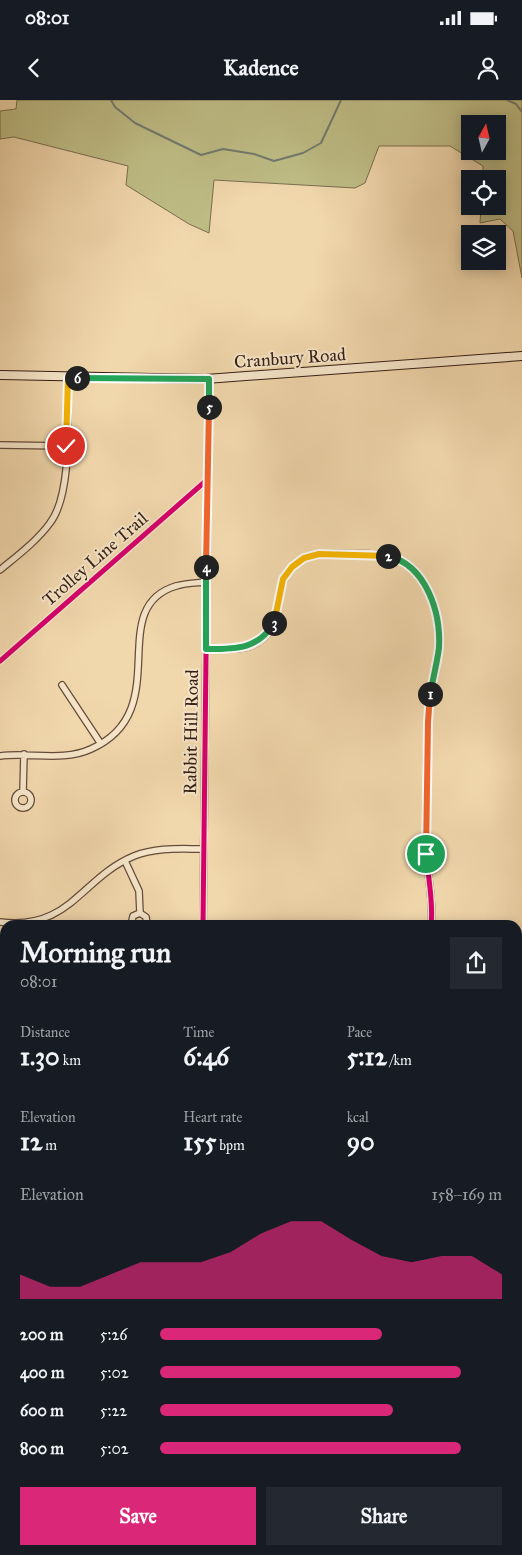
<!DOCTYPE html>
<meta charset="utf-8">
<style>
body{margin:0;font-family:"IM FELL Great Primer",serif;background:#242831;color:#f1f3f6;height:100vh;display:flex;flex-direction:column;font-size:19px;white-space:nowrap}
*{box-sizing:border-box;margin:0}
p{font-size:16px;color:#9ea1a6}
.icon{flex:none;width:28px;height:28px;fill:none;stroke:currentColor;stroke-width:2;stroke-linecap:round;stroke-linejoin:round}
.map{position:relative;flex:1;overflow:hidden}
.drawer{position:absolute;left:0px;top:820px;width:522px;height:635px;display:flex;flex-direction:column;background:#171b24;border-radius:15px 15px 0 0;box-shadow:0 2px 12px #0003}
.drawer>*{flex:none}
.needle{width:32px;rotate:8deg}
.controls{position:absolute;left:461px;top:15px;display:grid;gap:10px}
.controls a{display:grid;place-items:center;width:45px;height:45px;border-radius:0px;background:#171b24;box-shadow:0 2px 12px #0003;font-size:25px}
.pin{position:absolute;display:grid;place-items:center;width:42px;height:42px;color:#fff;margin:-21px;border:2px solid #fff;border-radius:50%;box-shadow:0 1px 5px #0007}
.km{position:absolute;width:25px;height:25px;margin:-12px;border-radius:50%;background:#222;color:#fff;font-size:14px;line-height:25px;text-align:center}
.round{display:grid;place-items:center;flex:none;width:52px;height:52px;border-radius:0px;background:#242831}
.summary{display:flex;align-items:center;justify-content:space-between;height:85px;padding:0 20px}
h1{font-size:28px;font-weight:700;line-height:38px}
.metrics{display:grid;grid-template-columns:repeat(3,1fr);gap:8px;height:85px;padding:5px 20px}
.metrics div{display:grid;align-content:center}
.metrics b{font-size:25px;font-weight:700}
.metrics small{font-size:14px;font-weight:400}
.metrics p{font-size:14px}
.chart{height:140px;padding:10px 20px}
.chart p{display:flex;justify-content:space-between}
.chart svg{width:100%;height:90px;margin-top:5px;fill:#db2777;opacity:.7}
.primary-button{display:flex;gap:10px;margin-top:auto;padding:10px 20px}
.primary-button a{flex:1;height:58px;border-radius:0px;background:#db2777;color:#fff;font-size:20px;font-weight:700;line-height:58px;text-align:center}
.primary-button a+a{background:#242831;color:#f1f3f6}
ul{padding:0 20px;list-style:none;font-size:16px}
li{display:grid;grid-template-columns:80px 60px 1fr;align-items:center;height:38px}
li i{height:12px;border-radius:6px;background:#db2777}
.status{display:flex;justify-content:space-between;align-items:center;height:35px;padding:0 25px;background:#171b24;direction:ltr}
.status svg{height:14px;fill:currentColor}
header{display:flex;justify-content:space-between;align-items:center;height:65px;padding:0 20px;background:#171b24;font-size:22px;font-weight:700}
.map>svg:first-child{display:block}
.green{fill:#bfbd86;stroke:#7a6e4e;fill-rule:evenodd}
.water{fill:#9bb9ad;stroke:#727b70}
.lines{fill:none;stroke-linecap:round;stroke-linejoin:round}
.stream{stroke:#727b70;stroke-width:2}
.street-casing{stroke:#644c3b;stroke-width:8}
.secondary-casing{stroke:#351e15;stroke-width:10}
.street{stroke:#f6e5c9;stroke-width:5.5}
.secondary{stroke:#f6e5c9;stroke-width:8}
.cycleway-casing{stroke:#f6e5c9;stroke-width:8}
.cycleway{stroke:#d6006c;stroke-width:5}
.split-1-casing{stroke:#fff;stroke-width:10}
.split-2-casing{stroke:#fff;stroke-width:10}
.split-3-casing{stroke:#fff;stroke-width:10}
.split-4-casing{stroke:#fff;stroke-width:10}
.split-5-casing{stroke:#fff;stroke-width:10}
.split-6-casing{stroke:#fff;stroke-width:10}
.split-7-casing{stroke:#fff;stroke-width:10}
.split-1{stroke:#f0652b;stroke-width:6}
.split-2{stroke:#22a559;stroke-width:6}
.split-3{stroke:#f5b400;stroke-width:6}
.split-4{stroke:#22a559;stroke-width:6}
.split-5{stroke:#f0652b;stroke-width:6}
.split-6{stroke:#22a559;stroke-width:6}
.split-7{stroke:#f5b400;stroke-width:6}
.labels{text-anchor:middle;stroke-width:4;stroke-linejoin:round;paint-order:stroke}
.street-label{font-size:18px;fill:#351e15;stroke:#f6e5c9}
</style>
<div class="status"><b>08:01</b><svg viewBox="0 0 49 12"><path d="M0 12V9h3v3zM5 12V6h3v6zM10 12V3h3v9zM15 12V0h3v12zM26 1h20v11H26zM47 4h2v5h-2z"/></svg></div>
<header><svg class="icon" aria-label="back" viewBox="0 0 24 24"><path d="M15 5l-7 7 7 7"/></svg>Kadence<svg class="icon" aria-label="person" viewBox="0 0 24 24"><circle cx="12" cy="8" r="4"/><path d="M4 21q1-7 8-7t8 7"/></svg></header>
<div class="map">
<svg width="522" height="1455" viewBox="0 0 522 1455">
<rect width="100%" height="100%" fill="#f1d7ac"/>
<filter id="stains"><feTurbulence type="fractalNoise" baseFrequency=".004" numOctaves="4"/><feColorMatrix values="0 0 0 0 .2 0 0 0 0 .09 0 0 0 0 .02 0 0 0 .5 -.17"/></filter>
<radialGradient id="worn" r=".72"><stop offset=".6" stop-color="#630" stop-opacity="0"/><stop offset="1" stop-color="#630" stop-opacity=".3"/></radialGradient>
<!-- green -->
<path class="green" d="M17 0H522V178L513 131 500 119 480 123 481 106H498V79H483V66L450 46H379L365 83 355 88 214 80 209 133 189 124 126 85 128 66 14 37 0 39V11L16 9ZM470 24H498V51H470Z
M0 862 5 863V1149L0 1147Z
M0 1311 5 1315V1450H149L150 1455H0Z"/>
<!-- water -->
<path class="water" d="M0 1147 5 1149V1315L0 1311Z"/>
<g class="lines">
<!-- stream -->
<path class="stream" d="M111 0 115 7 135 23 201 55 223 49 254 54 274 61 303 53 321 43 341 0
M507 0 516 4 522 12
M0 1357 5 1362
M94 1450 99 1455"/>
<!-- street casing -->
<g class="street-casing">
<path id="street" d="M0 345 66 346
M0 470C17 456 37 441 50 423 73 393 67 317 68 278
M206 549C219 549 234 550 248 547 297 532 257 465 319 454 351 454 394 447 417 473 429 488 436 507 438 526 442 558 429 591 428 624 426 667 425 710 427 753 427 777 434 801 431 825
M62 585 101 644
M0 656C30 652 63 662 91 649 177 611 103 508 176 486 186 483 196 483 206 482
M23 692 24 654
M15 700a8 8 0 1 1 16 0a8 8 0 1 1-16 0Z
M125 761 139 791 140 813
M140 813 146 817 147 825
M0 822C70 831 81 778 134 756 157 747 180 749 203 749
M131 825 133 816 140 813
M203 825 209 279
M518 1090 522 1084
M518 1108 522 1114
M518 1221H522
M518 1276 522 1274
M518 1288 522 1290
M518 1346 522 1338
M518 1397 522 1403
M200 1450V1455"/>
</g>
<!-- secondary casing -->
<g class="secondary-casing">
<path id="secondary" d="M0 275 206 279 522 256"/>
</g>
<!-- street -->
<use href="#street" class="street"/>
<!-- secondary -->
<use href="#secondary" class="secondary"/>
<!-- cycleway casing -->
<g class="cycleway-casing">
<path id="cycleway" d="M206 549C219 549 234 550 248 547 297 532 257 465 319 454 351 454 394 447 417 473 429 488 436 507 438 526 442 558 429 591 428 624 426 667 425 710 427 753 427 777 434 801 431 825
M0 561 208 379
M203 825 208 379"/>
</g>
<!-- cycleway -->
<use href="#cycleway" class="cycleway"/>
</g>
<g class="lines">
<!-- split-1 casing -->
<g class="split-1-casing">
<path id="split-1" d="M426 754 428 622 430 594"/>
</g>
<!-- split-2 casing -->
<g class="split-2-casing">
<path id="split-2" d="M388 456C426 465 441 512 439 548 437 563 433 579 430 594"/>
</g>
<!-- split-3 casing -->
<g class="split-3-casing">
<path id="split-3" d="M274 523 283 479 292 467 304 458 319 454 388 456"/>
</g>
<!-- split-4 casing -->
<g class="split-4-casing">
<path id="split-4" d="M206 467V549C234 549 258 550 274 523"/>
</g>
<!-- split-5 casing -->
<g class="split-5-casing">
<path id="split-5" d="M206 467 209 307"/>
</g>
<!-- split-6 casing -->
<g class="split-6-casing">
<path id="split-6" d="M77 278 209 279V307"/>
</g>
<!-- split-7 casing -->
<g class="split-7-casing">
<path id="split-7" d="M66 346 68 278H77"/>
</g>
<!-- split-1 -->
<use href="#split-1" class="split-1"/>
<!-- split-2 -->
<use href="#split-2" class="split-2"/>
<!-- split-3 -->
<use href="#split-3" class="split-3"/>
<!-- split-4 -->
<use href="#split-4" class="split-4"/>
<!-- split-5 -->
<use href="#split-5" class="split-5"/>
<!-- split-6 -->
<use href="#split-6" class="split-6"/>
<!-- split-7 -->
<use href="#split-7" class="split-7"/>
</g>
<g class="labels">
<!-- street labels -->
<g class="street-label">
<text transform="translate(290 258) rotate(-4)" y="6">Cranbury Road</text>
<text transform="translate(95 459) rotate(-41)" y="6">Trolley Line Trail</text>
<text transform="translate(191 632) rotate(-89)" y="6">Rabbit Hill Road</text>
</g>
</g>
<rect width="100%" height="100%" filter="url(#stains)"/>
<rect width="100%" height="100%" fill="url(#worn)"/>
</svg>
<div class="controls">
<a><svg class="needle" viewBox="-14 -14 28 28"><path d="M0-13l5 13h-10z" fill="#e53935"/><path d="M0 13l5-13h-10z" fill="#9ea1a6"/></svg></a>
<a><svg class="icon" aria-label="locate" viewBox="0 0 24 24"><circle cx="12" cy="12" r="6"/><path d="M12 2v4M12 18v4M2 12h4M18 12h4"/></svg></a>
<a><svg class="icon" aria-label="layers" viewBox="0 0 24 24"><path d="M12 4l9 5-9 5-9-5zM3 14l9 5 9-5"/></svg></a>
</div>
<div class="pin" style="left:426px;top:754px;background:#1e9e55"><svg class="icon" aria-label="arrive" viewBox="0 0 24 24"><path d="M6 21V4h12l-3 4 3 4H6"/></svg></div>
<div class="pin" style="left:66px;top:346px;background:#d93025"><svg class="icon" aria-label="check" viewBox="0 0 24 24"><path d="M5 12l5 5 9-10"/></svg></div>
<b class="km" style="left:430px;top:594px">1</b>
<b class="km" style="left:388px;top:456px">2</b>
<b class="km" style="left:274px;top:523px">3</b>
<b class="km" style="left:206px;top:467px">4</b>
<b class="km" style="left:209px;top:307px">5</b>
<b class="km" style="left:77px;top:278px">6</b>
<section class="drawer">
<div class="summary"><div><h1>Morning run</h1><p>08:01</p></div><a class="round"><svg class="icon" aria-label="share" viewBox="0 0 24 24"><path d="M12 15V3M7 8l5-5 5 5M5 13v7h14v-7"/></svg></a></div>
<div class="metrics">
<div><p>Distance</p><b>1.30<small> km</small></b></div>
<div><p>Time</p><b>6:46</b></div>
<div><p>Pace</p><b>5:12<small> /km</small></b></div>
</div>
<div class="metrics">
<div><p>Elevation</p><b>12<small> m</small></b></div>
<div><p>Heart rate</p><b>155<small> bpm</small></b></div>
<div><p>kcal</p><b>90</b></div>
</div>
<div class="chart"><p><span>Elevation</span>158–169 m</p>
<svg viewBox="0 0 160 44" preserveAspectRatio="none"><path d="M0 44V32L10 38L20 38L30 32L40 26L50 26L60 26L70 21L80 12L90 6L100 6L110 15L120 23L130 26L140 23L150 23L160 32V44z"/></svg>
</div>
<ul>
<li><b>200 m</b>5:26<i style="width:65%"></i></li>
<li><b>400 m</b>5:02<i style="width:88%"></i></li>
<li><b>600 m</b>5:22<i style="width:68%"></i></li>
<li><b>800 m</b>5:02<i style="width:88%"></i></li>
</ul>
<div class="primary-button"><a>Save</a><a>Share</a></div>
</section>
</div>
